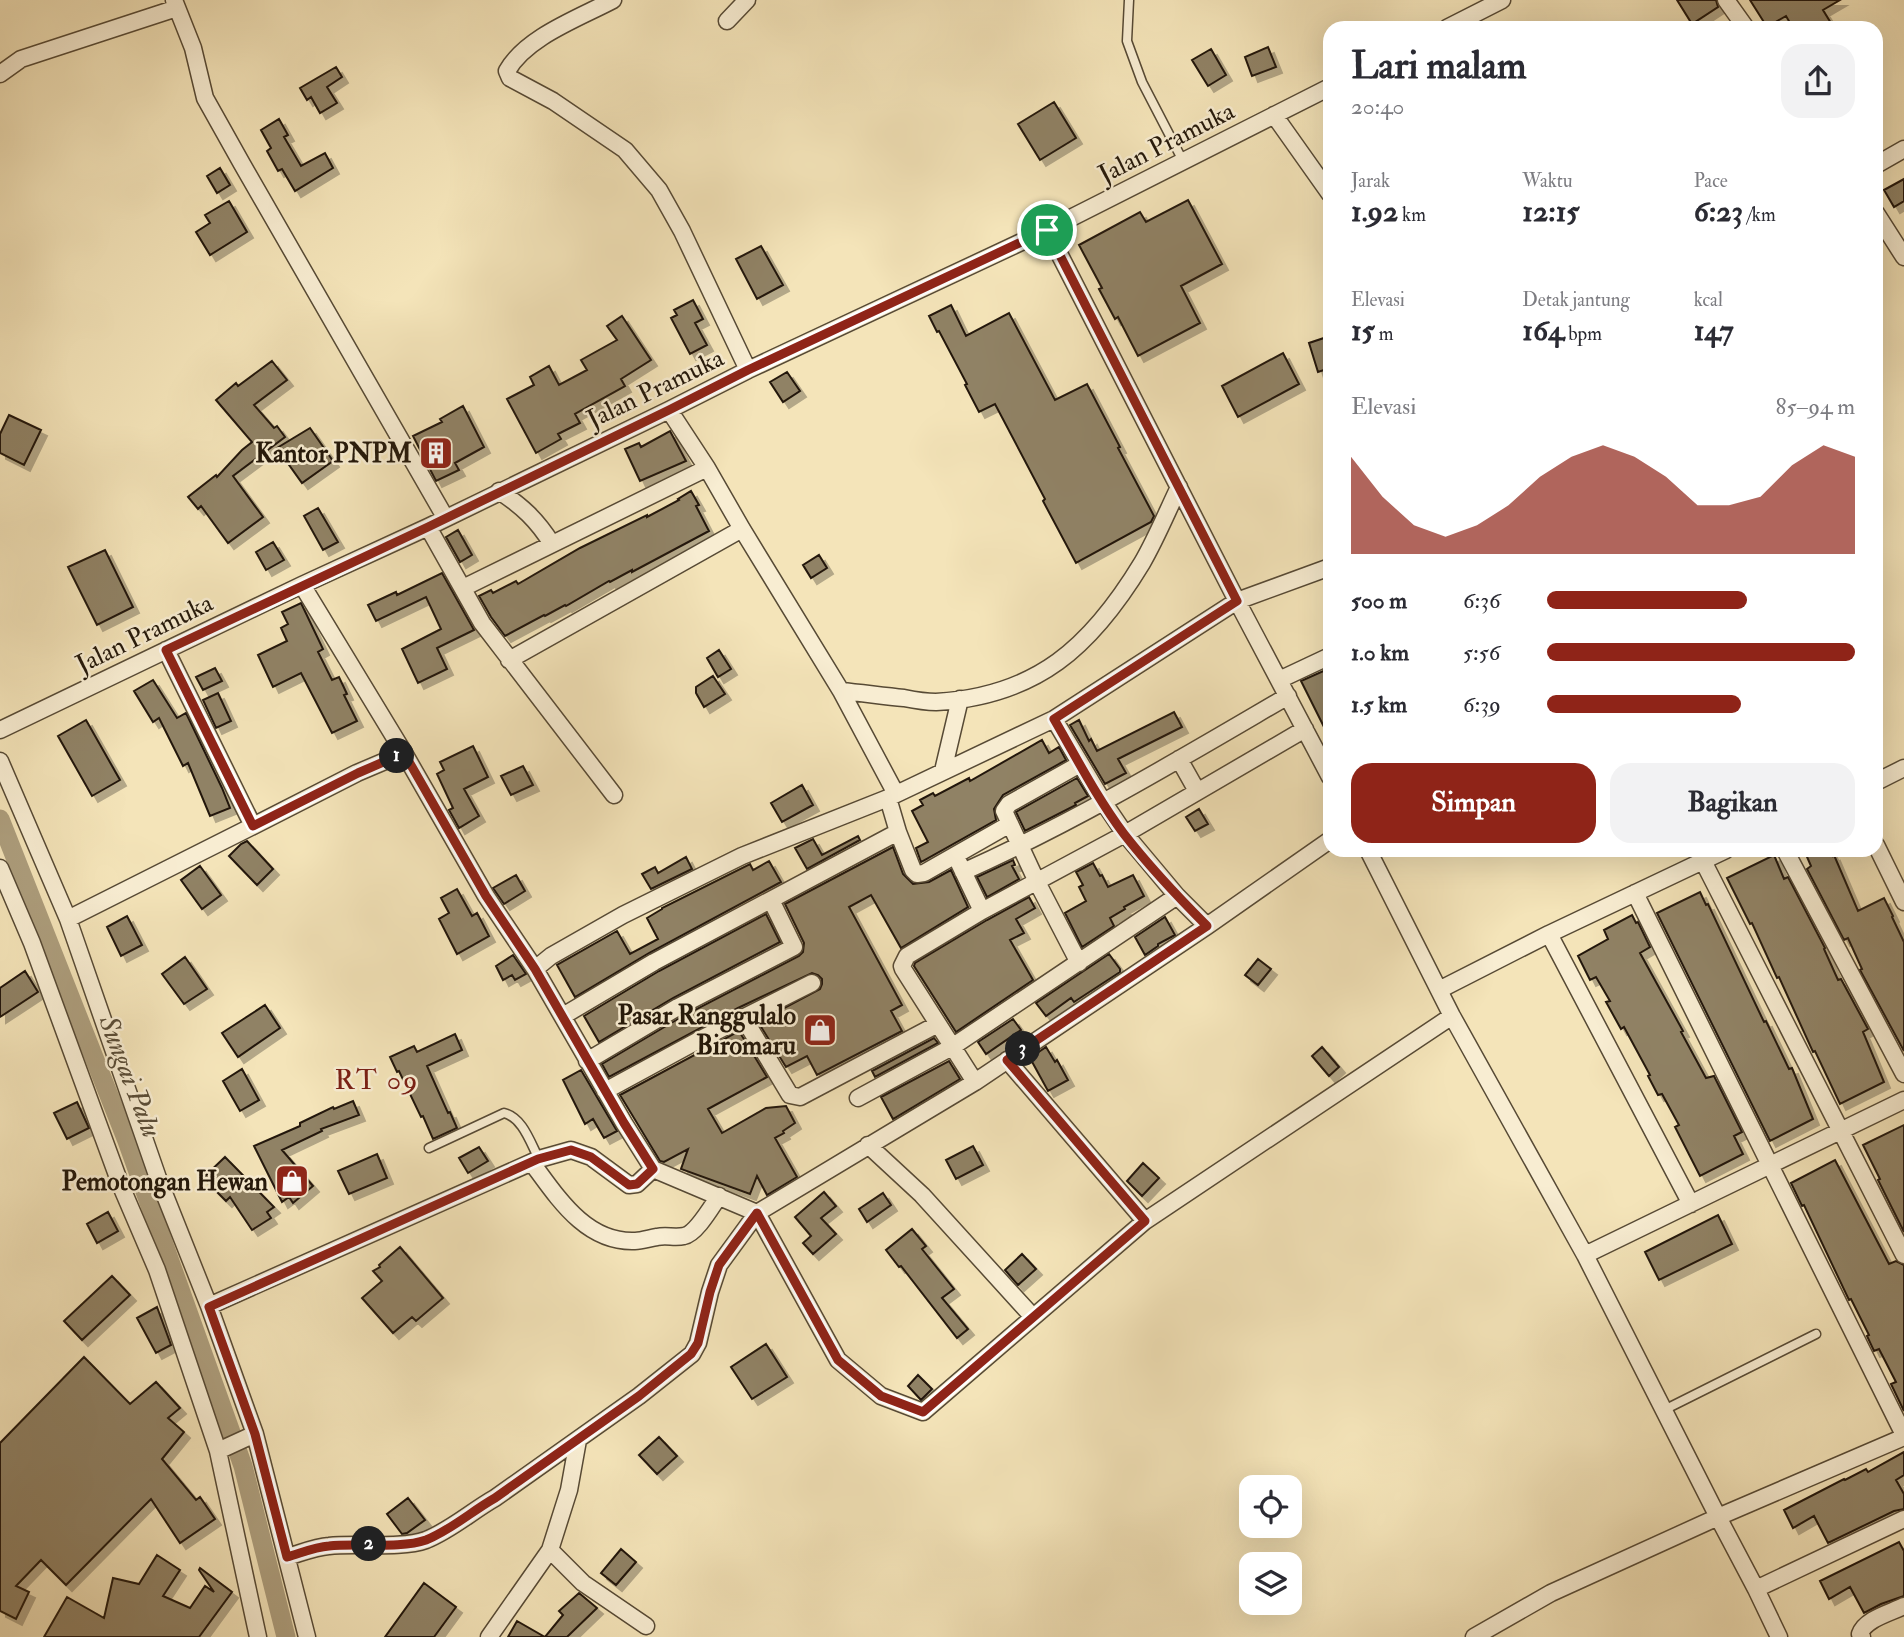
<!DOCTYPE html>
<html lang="id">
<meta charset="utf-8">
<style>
body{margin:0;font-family:"IM FELL Double Pica",serif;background:#f2f2f3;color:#2b2b33;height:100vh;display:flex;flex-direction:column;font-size:26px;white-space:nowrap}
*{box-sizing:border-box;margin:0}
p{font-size:23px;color:#7c7c81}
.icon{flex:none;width:38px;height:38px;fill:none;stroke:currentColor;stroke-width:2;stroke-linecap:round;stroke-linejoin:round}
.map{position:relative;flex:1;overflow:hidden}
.drawer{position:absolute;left:1323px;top:21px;width:560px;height:836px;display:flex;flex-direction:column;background:#fff;border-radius:21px;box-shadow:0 7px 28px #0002}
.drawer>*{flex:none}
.controls{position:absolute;left:1239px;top:1475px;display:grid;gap:14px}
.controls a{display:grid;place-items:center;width:63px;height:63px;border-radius:14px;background:#fff;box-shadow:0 7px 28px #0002;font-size:35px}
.pin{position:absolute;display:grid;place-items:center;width:60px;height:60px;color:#fff;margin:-30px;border:4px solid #fff;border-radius:50%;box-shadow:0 2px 7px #0007}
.km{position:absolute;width:35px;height:35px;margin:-18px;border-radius:50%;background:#222;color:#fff;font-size:19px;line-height:35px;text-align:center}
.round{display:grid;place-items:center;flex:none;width:74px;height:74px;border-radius:21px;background:#f2f2f3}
.head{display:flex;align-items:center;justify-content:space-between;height:119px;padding:0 28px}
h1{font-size:38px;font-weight:700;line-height:52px}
.metrics{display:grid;grid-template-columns:repeat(3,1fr);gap:10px;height:119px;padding:7px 28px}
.metrics div{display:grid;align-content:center}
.metrics b{font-size:30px;font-weight:700}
.metrics small{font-size:19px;font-weight:400}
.metrics p{font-size:19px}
.chart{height:196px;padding:14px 28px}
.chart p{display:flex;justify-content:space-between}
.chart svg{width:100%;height:126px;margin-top:7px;fill:#8f2418;opacity:.7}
.primary-button{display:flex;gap:14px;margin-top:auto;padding:14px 28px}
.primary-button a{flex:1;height:80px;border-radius:21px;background:#8f2418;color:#fff;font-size:28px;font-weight:700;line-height:80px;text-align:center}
.primary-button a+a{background:#f2f2f3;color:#2b2b33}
ul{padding:0 28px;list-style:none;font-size:23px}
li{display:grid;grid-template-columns:112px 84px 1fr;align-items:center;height:52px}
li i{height:18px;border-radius:9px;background:#8f2418}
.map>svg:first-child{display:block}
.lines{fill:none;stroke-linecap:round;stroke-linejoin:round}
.canal{stroke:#ad9e7d;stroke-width:19}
.building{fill:#908265;stroke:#231709;stroke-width:2;filter:url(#shadow)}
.lane-casing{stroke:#574a35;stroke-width:11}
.street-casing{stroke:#574a35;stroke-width:19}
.lane{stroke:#f8edd2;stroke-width:8}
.street{stroke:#f8edd2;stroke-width:16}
.route-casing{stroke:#fff;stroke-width:14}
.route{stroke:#8f2418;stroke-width:9}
.labels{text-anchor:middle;stroke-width:5;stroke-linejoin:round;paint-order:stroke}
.street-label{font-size:26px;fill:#231709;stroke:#f8edd2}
.poi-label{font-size:26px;font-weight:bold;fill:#231709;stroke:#f8edd2;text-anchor:end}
.water-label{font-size:28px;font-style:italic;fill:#5a4d37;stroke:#f8edd2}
.neighbourhood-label{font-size:28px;letter-spacing:2px;fill:#7a1f14;stroke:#f8edd2}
</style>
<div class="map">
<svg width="1904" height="1637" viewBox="0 0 1904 1637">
<defs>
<filter id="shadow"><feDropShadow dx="6" dy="6" stdDeviation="0" flood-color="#0004"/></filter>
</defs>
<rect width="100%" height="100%" fill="#f4e4b9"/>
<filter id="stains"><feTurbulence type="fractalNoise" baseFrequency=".00286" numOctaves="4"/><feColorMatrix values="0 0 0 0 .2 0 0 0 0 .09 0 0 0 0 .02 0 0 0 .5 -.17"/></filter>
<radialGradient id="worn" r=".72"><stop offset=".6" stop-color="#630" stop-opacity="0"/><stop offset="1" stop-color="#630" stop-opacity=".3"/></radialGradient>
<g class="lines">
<!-- canal -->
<path class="canal" d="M0 819 127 1141 243 1466 286 1637"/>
</g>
<!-- building -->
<path class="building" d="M1677 0H1716L1718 7 1692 24Z
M1750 0H1840L1823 10 1834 28H1793L1786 16 1767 27Z
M1268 47 1276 67 1252 76 1245 57Z
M1211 49 1226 75 1208 86 1192 60Z
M336 67 342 77 327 87 337 103 320 113 311 97 307 100 300 88Z
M1054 102 1076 138 1040 160 1018 124Z
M279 119 288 135 284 137 301 166 325 153 333 168 295 191 282 169 278 171 267 151 271 148 261 130Z
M220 168 230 185 217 193 207 176Z
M1904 179V201L1894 207 1884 190Z
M1188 200 1222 264 1181 286 1200 323 1138 356 1118 317 1115 319 1099 289 1102 288 1079 245 1140 212 1146 222Z
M229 201 247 232 210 255 196 232 210 223 205 215Z
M761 246 783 285 757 299 736 259Z
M693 300 703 319 695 323 707 345 690 354 671 318 677 315 674 310Z
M951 305 966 336 1009 313 1055 400 1087 384 1120 447 1118 448 1154 516 1151 522 1076 563 1043 501 1045 499 995 404 979 412 965 385 967 384 939 331 937 332 929 316Z
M622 316 651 360 621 379 625 386 575 414 580 423 558 434 561 439 536 453 507 399 534 385 530 377 549 366 559 385 587 370 581 360 617 340 607 326Z
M1330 336V368L1318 372 1309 343Z
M1283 353 1299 384 1238 417 1222 386Z
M272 361 287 380 254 405 274 428 277 426 285 437 233 476 263 517 228 543 201 506 198 509 188 497 216 475 217 477 242 450 252 442 216 400 236 383 238 386Z
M787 372 800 391 783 402 770 382Z
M463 406 484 447 455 463 459 470 436 481 413 436 442 422 440 419Z
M9 415 41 430 24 465 0 453V434Z
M310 428 333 461 302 483 277 448Z
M670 431 686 461 640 481 625 449 639 443 641 447Z
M691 491 699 505 696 506 709 531 632 572V570L610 582 609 581 566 606 565 605 545 616 544 615 505 636 491 617 479 596 491 590 493 593 516 581 518 584 580 548 647 515V517L679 500 678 499Z
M318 508 338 542 323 550 304 516Z
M458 530 472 555 460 562 446 537Z
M273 542 284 560 266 570 256 552Z
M105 550 133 607 97 625 68 567Z
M819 555 827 568 811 578 803 565Z
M442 573 474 630 437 648 447 669 418 683 402 649 441 629 426 597 376 621 368 605 396 592 397 595Z
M301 603 323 649 318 652 332 680 339 677 347 694 344 695 357 721 332 733 301 673 273 687 258 655 287 641 281 628 288 624 282 612Z
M719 650 731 669 718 677 707 658Z
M215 668 222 681 203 690 196 677Z
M1330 668V739L1301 681Z
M713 676 725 694 704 707 696 693V687Z
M153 680 177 718 186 713 222 788 230 808 210 816 188 763 183 766 159 718 153 722 134 691Z
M218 693 231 721 216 728 203 700Z
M1174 712 1182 727 1118 759 1126 773 1105 784 1070 725 1079 720 1089 741 1091 739 1097 751Z
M86 720 120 780 92 796 58 736Z
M1042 740 1049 753 1059 747 1066 760 1003 795 994 809 996 820 921 862 916 848 928 842 912 811 923 805 920 800 933 793 935 796 969 778 970 781Z
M473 746 488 777 464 789 479 816 459 828 449 810 453 808 437 774 444 770 440 762Z
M523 766 533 785 511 795 501 776Z
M1077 778 1088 796 1075 803 1076 805 1025 831 1016 812Z
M802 785 813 805 782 822 771 803Z
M1199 809 1208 824 1195 831 1186 817Z
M858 836 860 840 807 869 795 848 813 839 822 855Z
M247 841 273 869 257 885 229 856 241 844Z
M893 847 903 874 913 884 929 882 951 870 968 907 901 948 871 895 849 907 902 1005 891 1011 902 1031 817 1075 807 1056 786 1067 758 1022 820 989 822 984V979L818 975 812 973 738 1008 609 1077 602 1064 683 1016 799 956 803 952 804 943 785 904Z
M1804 850H1830L1833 856 1834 855 1858 911 1884 898 1893 916 1892 917 1904 942V1051L1860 970 1862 969 1848 938 1844 940 1807 869 1811 866Z
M1774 855 1784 879 1788 877 1825 948 1824 949 1838 980 1841 979 1868 1029 1863 1032 1884 1082 1840 1104 1815 1051 1813 1052 1779 977 1777 978 1752 923 1750 924 1727 878Z
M686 857 692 869 651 889 642 874 655 867 658 873Z
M1013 860 1015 865 1012 866 1019 879 987 897 977 877Z
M769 861 781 882 649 953 575 997 557 965 617 931 630 954 658 939 647 918 662 909V908L750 864 753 870Z
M1093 863 1100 876 1102 875 1108 887 1133 875 1144 896 1124 907 1125 909 1110 918 1114 926 1082 947 1065 913 1086 901 1079 887 1083 885 1076 872Z
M200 866 221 895 202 909 181 880Z
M516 875 525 891 504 904 493 888Z
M457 889 472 916 477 913 489 936 457 954 439 919 449 913 441 898Z
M1700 892 1706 905 1708 904 1764 1022 1766 1021 1789 1069 1792 1068 1813 1119 1770 1141 1657 913Z
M1029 897 1035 908 1016 919 1024 933 1010 940 1033 980 956 1032 914 966 915 963 987 920Z
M766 914 780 942 673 998 599 1042 584 1016 659 971Z
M1632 915 1636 923 1638 922 1650 947 1640 953 1683 1031 1681 1032 1706 1078 1714 1076 1742 1132 1734 1136 1743 1154 1700 1176 1675 1127 1679 1125 1662 1094 1658 1095 1648 1076 1650 1075 1624 1027 1621 1029 1606 1002 1610 1001 1596 977 1590 980 1578 956 1608 939 1604 930Z
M127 916 142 945 121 956 107 927Z
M1165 917 1175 935 1158 944V946L1145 955 1135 937Z
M1109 954 1120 969V972L1074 1002 1071 998 1046 1016 1036 1003Z
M513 955 526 974 515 980 512 975 503 980 496 966Z
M185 957 207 989 184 1004 162 974Z
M1258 959 1271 969 1258 985 1245 975Z
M25 971 38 992 0 1017V988Z
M265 1005 280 1028 238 1057 222 1033Z
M1013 1019 1021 1030 986 1054 978 1042Z
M739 1031 767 1077 708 1109 722 1133 766 1108 786 1106 795 1123 783 1131 784 1133 775 1138 797 1177 767 1195 757 1176 750 1194 681 1169 688 1149 664 1162 660 1161 620 1095Z
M455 1034 462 1050 427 1066 448 1113 450 1112 457 1128 433 1139 423 1116 421 1117 399 1071 397 1072 390 1057 414 1046 417 1052Z
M934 1038 938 1043 875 1077 872 1071Z
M1046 1047 1055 1062 1057 1060 1068 1080 1048 1091 1030 1058Z
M1322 1047 1339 1067 1329 1076 1312 1056Z
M949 1061 960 1079 893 1119 881 1097Z
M242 1069 259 1100 240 1111 223 1081Z
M581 1070 617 1131 604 1138 593 1119 585 1124 563 1080Z
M353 1101 359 1115 321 1129 322 1131 282 1150 313 1186 293 1203 289 1197 282 1202 254 1146 300 1126V1123L333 1107 334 1109Z
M77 1102 89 1128 67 1139 54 1113Z
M1904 1125V1232L1878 1180 1880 1179 1863 1145Z
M973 1146 983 1165 956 1179 946 1160Z
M479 1147 488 1161 468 1173 459 1158Z
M377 1154 387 1178 349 1194 338 1171Z
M225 1157 274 1207 267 1212 271 1218 252 1230 230 1197 226 1201 203 1178Z
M1835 1160 1889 1264 1896 1261 1904 1265V1411L1891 1384 1896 1382 1879 1349 1874 1351 1867 1336 1869 1335 1851 1299 1849 1300 1804 1205 1802 1206 1791 1183Z
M1143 1163 1159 1178 1142 1196 1127 1181Z
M824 1192 836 1206 821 1218 836 1234 813 1254 803 1243 811 1236 795 1217Z
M883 1193 891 1205 867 1222 859 1209Z
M108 1212 118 1231 97 1243 87 1224Z
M1718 1215 1732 1244 1659 1280 1645 1252Z
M912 1229 926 1246 922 1249 954 1289 942 1298 968 1329 957 1338 901 1266 899 1267 886 1250Z
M400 1247 443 1298 416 1321 412 1317 393 1333 362 1298 382 1281 373 1271 380 1267 379 1265Z
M1022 1254 1036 1269 1018 1285 1005 1270Z
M112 1276 130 1295 82 1340 64 1321Z
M157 1307 171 1345 156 1353 137 1318Z
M766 1344 787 1377 752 1399 731 1367Z
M84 1357 130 1404 156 1382 180 1408 168 1418 184 1432 162 1459 196 1500 200 1497 215 1519 180 1543 151 1499 66 1585 41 1560 16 1586 29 1592 16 1619 0 1611V1443Z
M918 1375 932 1389 921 1400 908 1386Z
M659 1437 677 1456 657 1474 639 1455Z
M1904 1452V1475L1896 1480 1904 1494V1509L1894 1511 1828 1543 1814 1516 1793 1528 1784 1510 1844 1479 1845 1480 1866 1469 1868 1472Z
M408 1498 425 1520 407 1533 402 1534 387 1514Z
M1899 1542 1904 1551V1596L1881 1604 1864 1613 1850 1587 1829 1599 1820 1581Z
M621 1549 636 1562 616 1585 601 1573Z
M157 1555 180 1570 163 1596 190 1608 205 1586 214 1592 199 1570 200 1568 232 1592 199 1637H44L67 1597 104 1618 113 1578 139 1584Z
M424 1583 456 1607 434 1637H385Z
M579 1593 597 1608 567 1637H508L517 1621 545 1637 563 1615 559 1611Z"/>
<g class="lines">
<!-- lane casing -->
<g class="lane-casing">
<path id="lane" d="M1129 0 1127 41 1142 82 1183 161
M429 1148 504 1113C523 1118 530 1142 539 1159
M1664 1410 1816 1334"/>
</g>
<!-- street casing -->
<g class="street-casing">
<path id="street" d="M174 0 193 48 205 98 242 164 445 517
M613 0C579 18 526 37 507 71L510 78 553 101 625 150 659 190 682 231 748 370
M1726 0 1746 28
M727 21 747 0
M1447 28 1502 0
M0 74 21 59 177 8
M1274 115 1330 194
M1876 165 1904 149
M1876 213 1904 257
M1047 230 1237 601 1330 777
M669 410 707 468 742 529 841 691C862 693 883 696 904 698 914 700 926 702 936 702 1037 696 1091 647 1142 563 1156 539 1167 512 1179 487
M499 491C522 506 537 520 552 544
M428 527 482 623 614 795
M302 585 404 753 486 896 535 969
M463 588 707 468
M509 660 742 529
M1279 680 1330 656
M841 691 896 794
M0 730 302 585 428 527 669 410 748 370 1047 230 1330 87
M1179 759 1197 791
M0 761 68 919 158 1178 209 1306 255 1434 307 1637
M943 771 960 699
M1876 782 1904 768
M888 798 898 832 913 870 917 874 924 873 1010 824
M253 826 357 773 404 753
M1876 845 1904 902
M1368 850 1452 1016 1585 1255 1718 1517 1756 1589 1779 1637
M1785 850 1904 1074
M1703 861 1904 1255
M959 863 982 911
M0 868 32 943 121 1186 157 1270 218 1451 258 1637
M963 872C1077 821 1180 759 1288 696
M1635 893 1904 1435
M1177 896 1207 926
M68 919 253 826 166 650
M1549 934 1691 1204
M1079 963 1037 882 1004 811 1009 804 1080 764
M1439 990 1549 934 1726 850
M563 1016 654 962 898 832
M743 1017 790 1095 800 1097 938 1024
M1007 1060 1145 1221
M587 1061 678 1007 794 947 771 900
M975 1082 903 969 902 966 907 956 982 911 1125 834 1305 729
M605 1091 697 1041 812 983
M858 1098 952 1047 1177 896 1125 834 1104 803 1054 719
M868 1145 922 1195 1033 1317
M532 1163C558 1198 586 1243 635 1241 642 1241 650 1238 657 1237 666 1235 675 1238 684 1236 696 1234 712 1206 719 1196
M653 1169 624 1123 535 969 551 956 623 915 742 856 888 798 1054 719 1237 601 1330 567
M1585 1255 1904 1100
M209 1306 539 1159 571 1150 591 1157 629 1185 637 1184 653 1169 757 1213 975 1082 1207 926 1330 840
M218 1451 255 1434
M550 1550 569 1490 578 1440
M287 1557C301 1553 315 1547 329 1546 356 1543 401 1549 426 1540 451 1530 472 1511 495 1498L639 1396 692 1354 698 1343 710 1292 719 1265 757 1213 838 1360 881 1396 923 1412 1145 1221 1452 1016
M1756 1589 1904 1519
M489 1637 550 1550 583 1583 646 1626
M1474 1637 1551 1593 1718 1517 1904 1437
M1862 1637 1860 1634C1865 1619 1890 1613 1904 1606"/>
</g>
<!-- lane -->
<use href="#lane" class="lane"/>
<!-- street -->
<use href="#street" class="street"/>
</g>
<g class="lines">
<!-- route casing -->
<g class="route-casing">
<path id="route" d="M1047 230 1237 601 1054 719C1076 757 1097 798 1124 834 1149 866 1178 897 1207 926L1007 1060 1145 1221 923 1412 881 1396 838 1360 757 1213 719 1265 710 1292 698 1343 691 1354 639 1396 495 1498C472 1511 451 1530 426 1540 401 1549 356 1543 329 1546 315 1547 301 1553 287 1557L255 1434 209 1307 538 1159 571 1150 591 1157 629 1185 637 1184 653 1169 624 1123 535 969 486 896 404 753 358 773 253 826 166 650 428 527 669 410 748 370Z"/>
</g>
<!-- route -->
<use href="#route" class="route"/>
</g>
<!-- icons -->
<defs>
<g id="building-square" transform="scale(1.75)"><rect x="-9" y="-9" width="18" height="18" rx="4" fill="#8f2418" stroke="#f8edd2"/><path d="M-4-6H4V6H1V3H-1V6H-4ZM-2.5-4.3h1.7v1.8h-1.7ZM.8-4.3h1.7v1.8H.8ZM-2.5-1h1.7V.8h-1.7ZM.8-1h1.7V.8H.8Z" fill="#fff"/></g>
<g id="shop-square" transform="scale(1.75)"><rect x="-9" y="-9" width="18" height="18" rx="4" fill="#8f2418" stroke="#f8edd2"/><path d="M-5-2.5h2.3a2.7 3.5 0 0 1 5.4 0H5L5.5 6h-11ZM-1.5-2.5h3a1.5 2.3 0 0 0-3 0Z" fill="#fff"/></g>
</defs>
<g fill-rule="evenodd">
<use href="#building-square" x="436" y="453"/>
<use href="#shop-square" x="820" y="1030"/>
<use href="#shop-square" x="292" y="1181"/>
</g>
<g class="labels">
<!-- street labels -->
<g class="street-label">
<text transform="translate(1166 142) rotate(-27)" y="9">Jalan Pramuka</text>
<text transform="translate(655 388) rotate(-26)" y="9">Jalan Pramuka</text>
<text transform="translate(144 633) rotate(-26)" y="9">Jalan Pramuka</text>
</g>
<!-- poi labels -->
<g class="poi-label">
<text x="412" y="462">Kantor PNPM</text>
<text x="796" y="1024">Pasar Ranggulalo<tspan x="796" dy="30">Biromaru</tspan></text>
<text x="268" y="1190">Pemotongan Hewan</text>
</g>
<!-- water labels -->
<g class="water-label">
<text transform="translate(131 1076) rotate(69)" y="10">Sungai Palu</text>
</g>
<!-- neighbourhood labels -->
<g class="neighbourhood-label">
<text x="377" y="1089">RT 09</text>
</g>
</g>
<rect width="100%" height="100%" filter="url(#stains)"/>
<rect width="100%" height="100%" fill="url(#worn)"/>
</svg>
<div class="controls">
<a><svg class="icon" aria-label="locate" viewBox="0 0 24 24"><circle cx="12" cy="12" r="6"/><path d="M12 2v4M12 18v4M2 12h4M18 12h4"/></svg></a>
<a><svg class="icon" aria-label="layers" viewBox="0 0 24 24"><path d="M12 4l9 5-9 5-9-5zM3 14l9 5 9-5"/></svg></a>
</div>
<div class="pin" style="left:1047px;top:230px;background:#1e9e55"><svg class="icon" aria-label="arrive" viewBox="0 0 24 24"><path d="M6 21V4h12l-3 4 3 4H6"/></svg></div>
<b class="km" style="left:397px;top:756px">1</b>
<b class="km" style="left:369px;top:1544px">2</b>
<b class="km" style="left:1023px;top:1049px">3</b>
<section class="drawer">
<div class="head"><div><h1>Lari malam</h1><p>20:40</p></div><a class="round"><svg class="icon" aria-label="share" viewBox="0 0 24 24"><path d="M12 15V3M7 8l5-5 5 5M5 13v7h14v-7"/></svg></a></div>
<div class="metrics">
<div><p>Jarak</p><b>1.92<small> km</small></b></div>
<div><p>Waktu</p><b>12:15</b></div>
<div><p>Pace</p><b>6:23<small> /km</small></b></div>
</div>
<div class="metrics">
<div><p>Elevasi</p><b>15<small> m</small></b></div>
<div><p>Detak jantung</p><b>164<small> bpm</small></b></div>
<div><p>kcal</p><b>147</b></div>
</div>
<div class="chart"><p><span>Elevasi</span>85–94 m</p>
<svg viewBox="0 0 160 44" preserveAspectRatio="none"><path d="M0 44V10L10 24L20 34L30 38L40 34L50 27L60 17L70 10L80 6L90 10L100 17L110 27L120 27L130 24L140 13L150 6L160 10V44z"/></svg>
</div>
<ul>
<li><b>500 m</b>6:36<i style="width:65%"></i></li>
<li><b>1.0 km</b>5:56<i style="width:100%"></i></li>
<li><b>1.5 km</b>6:39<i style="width:63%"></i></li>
</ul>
<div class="primary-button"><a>Simpan</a><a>Bagikan</a></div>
</section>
</div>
